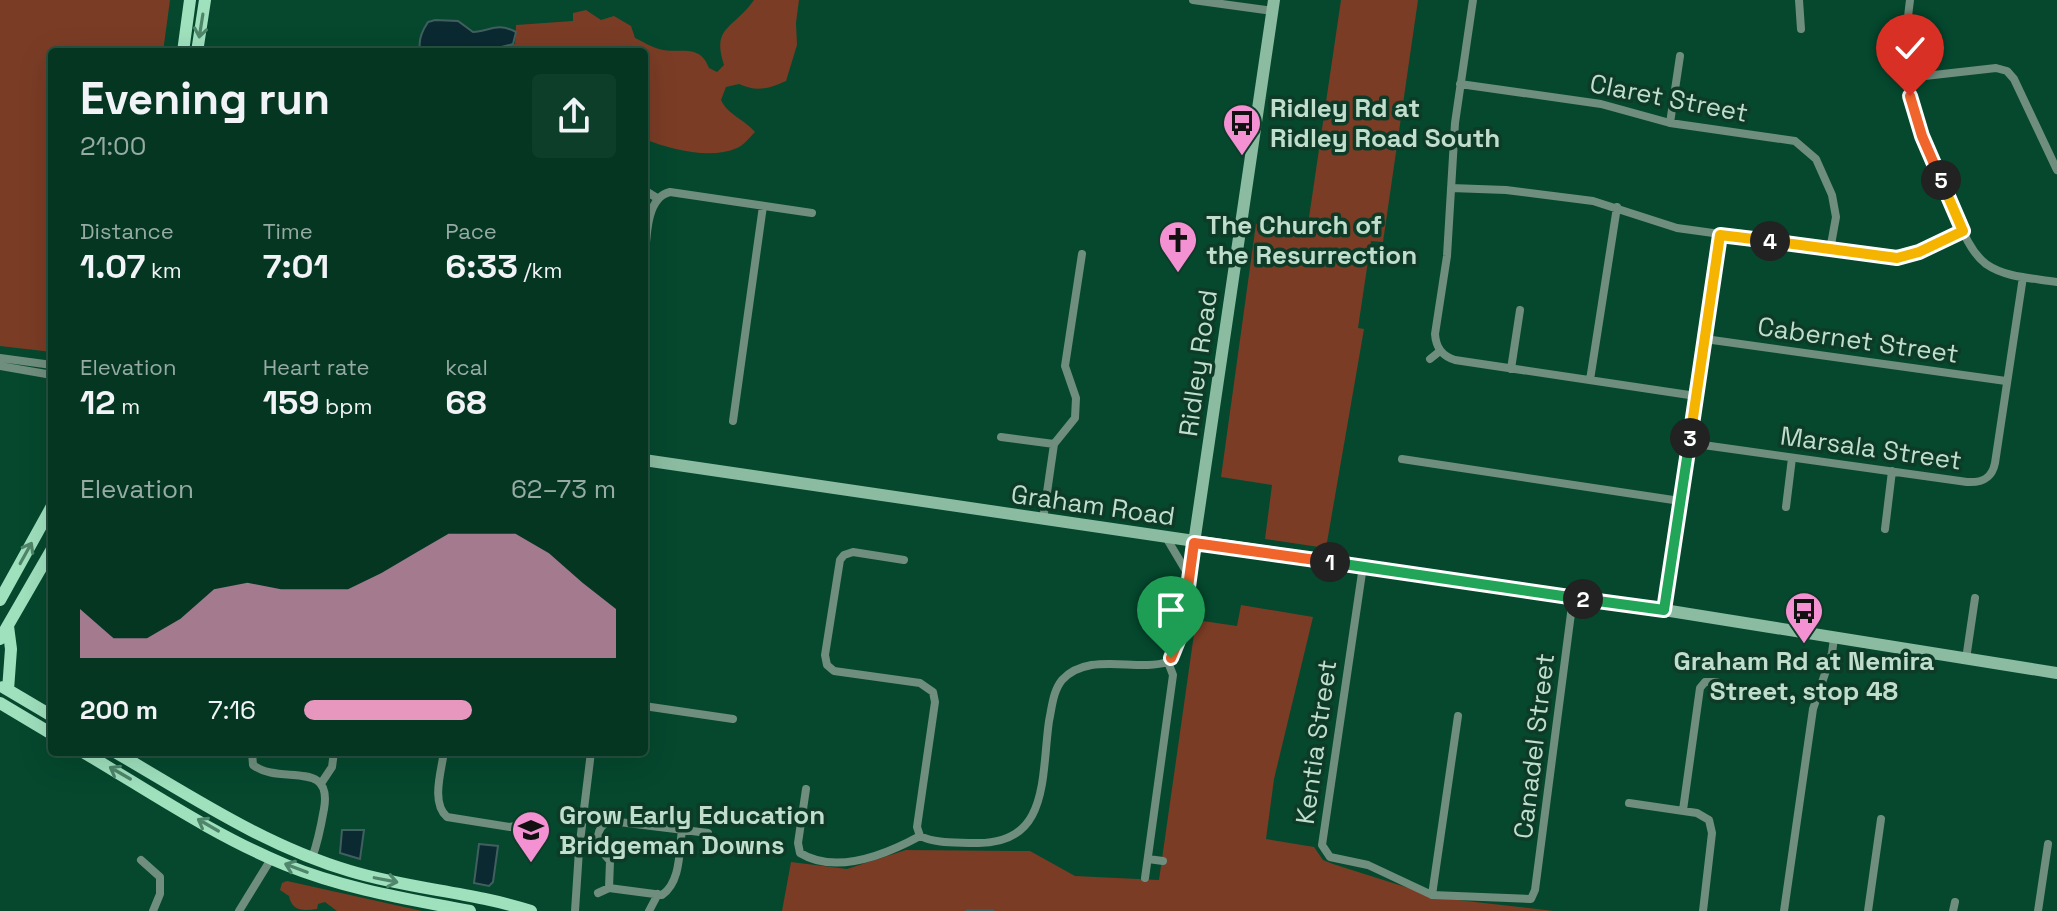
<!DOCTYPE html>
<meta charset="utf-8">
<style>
body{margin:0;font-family:"Space Grotesk",sans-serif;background:#0d3e2a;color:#f1f3f6;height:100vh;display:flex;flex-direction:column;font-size:30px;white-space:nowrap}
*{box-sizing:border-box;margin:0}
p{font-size:26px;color:#97aba5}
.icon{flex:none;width:44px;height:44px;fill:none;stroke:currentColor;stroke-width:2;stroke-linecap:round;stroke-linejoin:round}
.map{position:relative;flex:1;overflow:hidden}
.panel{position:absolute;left:48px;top:48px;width:600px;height:708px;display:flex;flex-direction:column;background:#043622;border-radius:8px;box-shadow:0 8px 32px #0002,0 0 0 2px #255040}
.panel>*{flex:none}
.pin{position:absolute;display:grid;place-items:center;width:68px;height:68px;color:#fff;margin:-82px -34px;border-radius:50% 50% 50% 0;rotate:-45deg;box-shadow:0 0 8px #0007}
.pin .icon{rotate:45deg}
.km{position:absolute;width:40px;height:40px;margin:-20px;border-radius:50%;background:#222;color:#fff;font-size:22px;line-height:40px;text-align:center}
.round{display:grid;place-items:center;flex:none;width:84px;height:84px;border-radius:8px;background:#0d3e2a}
.headline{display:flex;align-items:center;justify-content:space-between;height:136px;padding:0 32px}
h1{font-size:44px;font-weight:700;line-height:60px}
.stats{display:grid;grid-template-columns:repeat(3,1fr);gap:12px;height:136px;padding:8px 32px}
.stats div{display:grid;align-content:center}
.stats b{font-size:34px;font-weight:700}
.stats small{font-size:22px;font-weight:400}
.stats p{font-size:22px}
.chart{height:224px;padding:16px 32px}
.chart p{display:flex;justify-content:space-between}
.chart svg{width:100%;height:144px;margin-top:8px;fill:#e797bd;opacity:.7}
ul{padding:0 32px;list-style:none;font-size:26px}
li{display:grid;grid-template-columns:128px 96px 1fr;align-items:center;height:60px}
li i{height:20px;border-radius:10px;background:#e797bd}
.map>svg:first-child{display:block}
.green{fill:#7a3c25}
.water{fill:#0b2931;stroke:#425f60;stroke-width:2}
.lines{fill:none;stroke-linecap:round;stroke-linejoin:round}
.stream{stroke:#425f60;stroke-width:3}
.street{stroke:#708e7d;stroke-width:8}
.secondary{stroke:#8bbca1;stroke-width:12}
.primary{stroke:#9fe0bd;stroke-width:12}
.oneway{stroke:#4f856a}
.split-1-casing{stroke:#fff;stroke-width:16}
.split-2-casing{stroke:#fff;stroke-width:16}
.split-3-casing{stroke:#fff;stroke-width:16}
.split-4-casing{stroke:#fff;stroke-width:16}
.split-5-casing{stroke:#fff;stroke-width:16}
.split-6-casing{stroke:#fff;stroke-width:16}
.split-1{stroke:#f0652b;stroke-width:10}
.split-2{stroke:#22a559;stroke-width:10}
.split-3{stroke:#22a559;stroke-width:10}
.split-4{stroke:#f5b400;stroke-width:10}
.split-5{stroke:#f5b400;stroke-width:10}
.split-6{stroke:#f0652b;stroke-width:10}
.labels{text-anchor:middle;stroke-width:7;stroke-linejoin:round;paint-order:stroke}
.street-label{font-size:26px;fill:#c1decd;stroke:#0d3b27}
.poi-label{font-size:26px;font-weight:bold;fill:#c1decd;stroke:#0d3b27;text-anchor:start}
</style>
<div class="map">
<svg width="2057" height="911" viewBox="0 0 2057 911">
<rect width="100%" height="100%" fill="#05482e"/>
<!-- green -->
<path class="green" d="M0 0H170L163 52H52V352L0 346Z
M754 0H799L796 23 797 45 786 81C769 89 756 92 739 84L726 87 721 100C728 115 744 119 755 132 750 137 744 145 737 148 710 160 670 149 644 139V52H476L515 44 516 25 573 21V13L586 10 601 20 614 16 631 26 635 38C642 41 651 47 659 49 679 55 699 42 709 68L717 72 724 65C711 26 734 29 754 0Z
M1341 0H1418L1383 242 1371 241 1358 328 1364 329 1326 548 1265 539 1272 485 1221 477 1256 224 1307 231Z
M1241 605 1313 617 1274 779 1266 839 1314 847 1323 860 1333 864 1440 898 1554 911H782L791 862 847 869 906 850 1030 851 1075 876 1159 880 1196 620 1237 626Z
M287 881 422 911H337L325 902 318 904 317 909C302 911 292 911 289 896L280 890 282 883Z"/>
<!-- water -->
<path class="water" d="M435 20 458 21 473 32C490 31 497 22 516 32L513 44C484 53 451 52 421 52 417 42 422 31 428 22Z
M342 830H364L360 859 340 853Z
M479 844 498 846 493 882 489 886 474 883Z"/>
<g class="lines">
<!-- stream -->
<path class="stream" d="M967 911H993"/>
<!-- street -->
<path class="street" d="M1193 0 1273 11
M1473 0 1455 123 1447 256 1435 334C1436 348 1442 356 1455 360L1696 396
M1799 0 1801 29
M1910 0C1898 87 1919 129 1953 206 1961 226 1968 250 1986 264 2006 278 2033 278 2057 282
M1907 78 1996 68 2007 71 2014 79 2057 170
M1460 84 1601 104 1670 123 1795 141 1816 159 1832 195 1836 217 1830 250
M1670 123 1680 56
M1451 188 1506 190 1593 201 1677 228 1887 257 1908 256 1963 231
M644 190 657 198
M644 270C647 247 643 198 670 192L812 213
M1705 339 2006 381
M0 358 52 365
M1430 359 1440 351
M0 366 52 375
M1511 369 1520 310
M1590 380 1617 207
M733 421 763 206
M1001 437 1054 444
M1689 443 1967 482C1983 483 1992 478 1995 463L2023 277
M1402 459 1680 501
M1786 507 1792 458
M1043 520 1054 444 1075 418 1076 398 1065 366 1082 254
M1885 529 1892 471
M1167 539 1189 576
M904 560 853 552 844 555 840 560 825 655 827 665 834 671 920 683 933 692 935 702 917 827 920 836C937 844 956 842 974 843 1050 846 1041 777 1049 721 1052 707 1053 691 1062 680 1089 651 1135 672 1168 662
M1363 566 1322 845 1330 857 1368 865 1432 895 1531 899 1535 890 1573 598
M1664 610 1720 235
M1966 659 1975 598
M644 706 733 719
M252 752 253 765C280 786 333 758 324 809 321 826 318 842 312 858
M444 752C441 772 431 803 447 817L510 827 535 822
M322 782 332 767 334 752
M806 789 798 843 800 853C836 875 887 854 920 836
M1629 803 1697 813 1709 820 1712 833 1703 911
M1683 810 1700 688 1705 682H1717L1730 689
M682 830C679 851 681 882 662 895L609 888 610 861 598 847C597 835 598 825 611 821L708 833
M1148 859 1163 861
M141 860 160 877V894L153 911
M1145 878 1173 675 1168 662 1182 631 1194 543
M598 893 609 888
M1432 895 1458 716
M239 911 271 859
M575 911 579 850 591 752
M649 911 658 894
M1784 911 1813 709 1832 653 1834 638
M1868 911 1881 819
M1953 911 1955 902
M2038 911 2048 844"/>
<!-- secondary -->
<path class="secondary" d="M644 460 1664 610 2057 673
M1194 543 1274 0"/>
<!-- primary -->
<path class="primary" d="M183 52 190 0
M197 52 205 0
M0 600 52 506
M0 639 52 549
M3 687 52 716
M8 690 11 649 8 626
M0 703 52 734
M83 752C149 791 215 836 286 865 345 889 408 899 470 911
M115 752C191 796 265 846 350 871 409 889 472 892 531 911"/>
</g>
<!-- one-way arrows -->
<defs><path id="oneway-shaft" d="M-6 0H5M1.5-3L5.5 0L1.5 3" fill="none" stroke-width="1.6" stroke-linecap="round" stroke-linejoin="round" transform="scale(2)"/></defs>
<g class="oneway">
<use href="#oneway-shaft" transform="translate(201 26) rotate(99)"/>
<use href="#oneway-shaft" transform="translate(26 553) rotate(-61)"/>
<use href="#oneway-shaft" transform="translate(120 773) rotate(-150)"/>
<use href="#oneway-shaft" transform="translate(208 825) rotate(-150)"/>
<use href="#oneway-shaft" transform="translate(296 868) rotate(-159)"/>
<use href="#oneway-shaft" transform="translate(386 880) rotate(11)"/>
</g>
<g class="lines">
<!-- split-1 casing -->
<g class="split-1-casing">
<path id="split-1" d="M1171 658 1182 631 1194 543 1330 562"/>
</g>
<!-- split-2 casing -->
<g class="split-2-casing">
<path id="split-2" d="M1330 562 1583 599"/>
</g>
<!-- split-3 casing -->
<g class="split-3-casing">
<path id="split-3" d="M1583 599 1664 610 1690 438"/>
</g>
<!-- split-4 casing -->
<g class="split-4-casing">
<path id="split-4" d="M1690 438 1720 235 1770 241"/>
</g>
<!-- split-5 casing -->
<g class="split-5-casing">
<path id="split-5" d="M1770 241 1897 258 1919 252 1963 231 1941 180"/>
</g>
<!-- split-6 casing -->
<g class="split-6-casing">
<path id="split-6" d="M1910 96 1922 136 1941 180"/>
</g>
<!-- split-1 -->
<use href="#split-1" class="split-1"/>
<!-- split-2 -->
<use href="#split-2" class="split-2"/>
<!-- split-3 -->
<use href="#split-3" class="split-3"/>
<!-- split-4 -->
<use href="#split-4" class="split-4"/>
<!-- split-5 -->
<use href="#split-5" class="split-5"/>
<!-- split-6 -->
<use href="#split-6" class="split-6"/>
</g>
<!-- icons -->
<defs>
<g id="bus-pin" transform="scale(2)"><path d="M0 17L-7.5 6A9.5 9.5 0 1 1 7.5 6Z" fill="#f491d3" stroke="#0d3b27"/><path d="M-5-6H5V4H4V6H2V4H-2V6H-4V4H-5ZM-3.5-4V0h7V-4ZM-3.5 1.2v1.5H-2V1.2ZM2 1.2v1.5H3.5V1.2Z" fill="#111"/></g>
<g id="church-pin" transform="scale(2)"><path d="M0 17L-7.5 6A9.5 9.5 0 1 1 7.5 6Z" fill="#f491d3" stroke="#0d3b27"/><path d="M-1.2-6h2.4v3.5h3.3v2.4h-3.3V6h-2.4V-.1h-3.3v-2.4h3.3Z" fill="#111"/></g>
<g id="school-pin" transform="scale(2)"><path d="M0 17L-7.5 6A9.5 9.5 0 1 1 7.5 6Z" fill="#f491d3" stroke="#0d3b27"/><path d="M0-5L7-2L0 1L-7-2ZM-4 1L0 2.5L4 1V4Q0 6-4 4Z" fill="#111"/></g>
</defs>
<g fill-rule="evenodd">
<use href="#bus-pin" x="1242" y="123"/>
<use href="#church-pin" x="1178" y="240"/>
<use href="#bus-pin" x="1804" y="611"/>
<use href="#school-pin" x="531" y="830"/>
</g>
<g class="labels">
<!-- street labels -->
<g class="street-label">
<text transform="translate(1669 98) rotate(11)" y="9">Claret Street</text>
<text transform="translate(1858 340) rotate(8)" y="9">Cabernet Street</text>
<text transform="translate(1198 363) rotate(-82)" y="9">Ridley Road</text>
<text transform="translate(1871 448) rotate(8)" y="9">Marsala Street</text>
<text transform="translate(1093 505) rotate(8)" y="9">Graham Road</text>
<text transform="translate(1316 742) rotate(-82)" y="9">Kentia Street</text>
<text transform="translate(1534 746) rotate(-83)" y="9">Canadel Street</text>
</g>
<!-- poi labels -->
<g class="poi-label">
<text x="1270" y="117">Ridley Rd at<tspan x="1270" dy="30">Ridley Road South</tspan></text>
<text x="1206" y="234">The Church of<tspan x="1206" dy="30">the Resurrection</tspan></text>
<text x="1804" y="670" text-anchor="middle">Graham Rd at Nemira<tspan x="1804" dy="30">Street, stop 48</tspan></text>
<text x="559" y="824">Grow Early Education<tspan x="559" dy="30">Bridgeman Downs</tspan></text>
</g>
</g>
</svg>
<div class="pin" style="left:1171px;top:658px;background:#1e9e55"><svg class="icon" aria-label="arrive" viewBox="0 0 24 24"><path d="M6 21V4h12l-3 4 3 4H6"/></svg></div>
<div class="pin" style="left:1910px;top:96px;background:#d93025"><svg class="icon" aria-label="check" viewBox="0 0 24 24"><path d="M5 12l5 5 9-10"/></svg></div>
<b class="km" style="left:1330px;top:562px">1</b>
<b class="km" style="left:1583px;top:599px">2</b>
<b class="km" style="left:1690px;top:438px">3</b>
<b class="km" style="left:1770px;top:241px">4</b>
<b class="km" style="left:1941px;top:180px">5</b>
<section class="panel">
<div class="headline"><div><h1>Evening run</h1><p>21:00</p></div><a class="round"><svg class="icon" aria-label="share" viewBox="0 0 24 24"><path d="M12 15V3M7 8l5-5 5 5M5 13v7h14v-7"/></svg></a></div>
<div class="stats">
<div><p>Distance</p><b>1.07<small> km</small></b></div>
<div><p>Time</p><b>7:01</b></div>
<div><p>Pace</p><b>6:33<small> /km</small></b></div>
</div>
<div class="stats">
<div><p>Elevation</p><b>12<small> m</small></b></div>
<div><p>Heart rate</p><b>159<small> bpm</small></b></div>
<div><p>kcal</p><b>68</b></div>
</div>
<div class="chart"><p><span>Elevation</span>62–73 m</p>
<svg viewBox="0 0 160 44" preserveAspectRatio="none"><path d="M0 44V29L10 38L20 38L30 32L40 23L50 21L60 23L70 23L80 23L90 18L100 12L110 6L120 6L130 6L140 12L150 21L160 29V44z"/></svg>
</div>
<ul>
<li><b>200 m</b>7:16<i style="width:54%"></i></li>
</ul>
</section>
</div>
